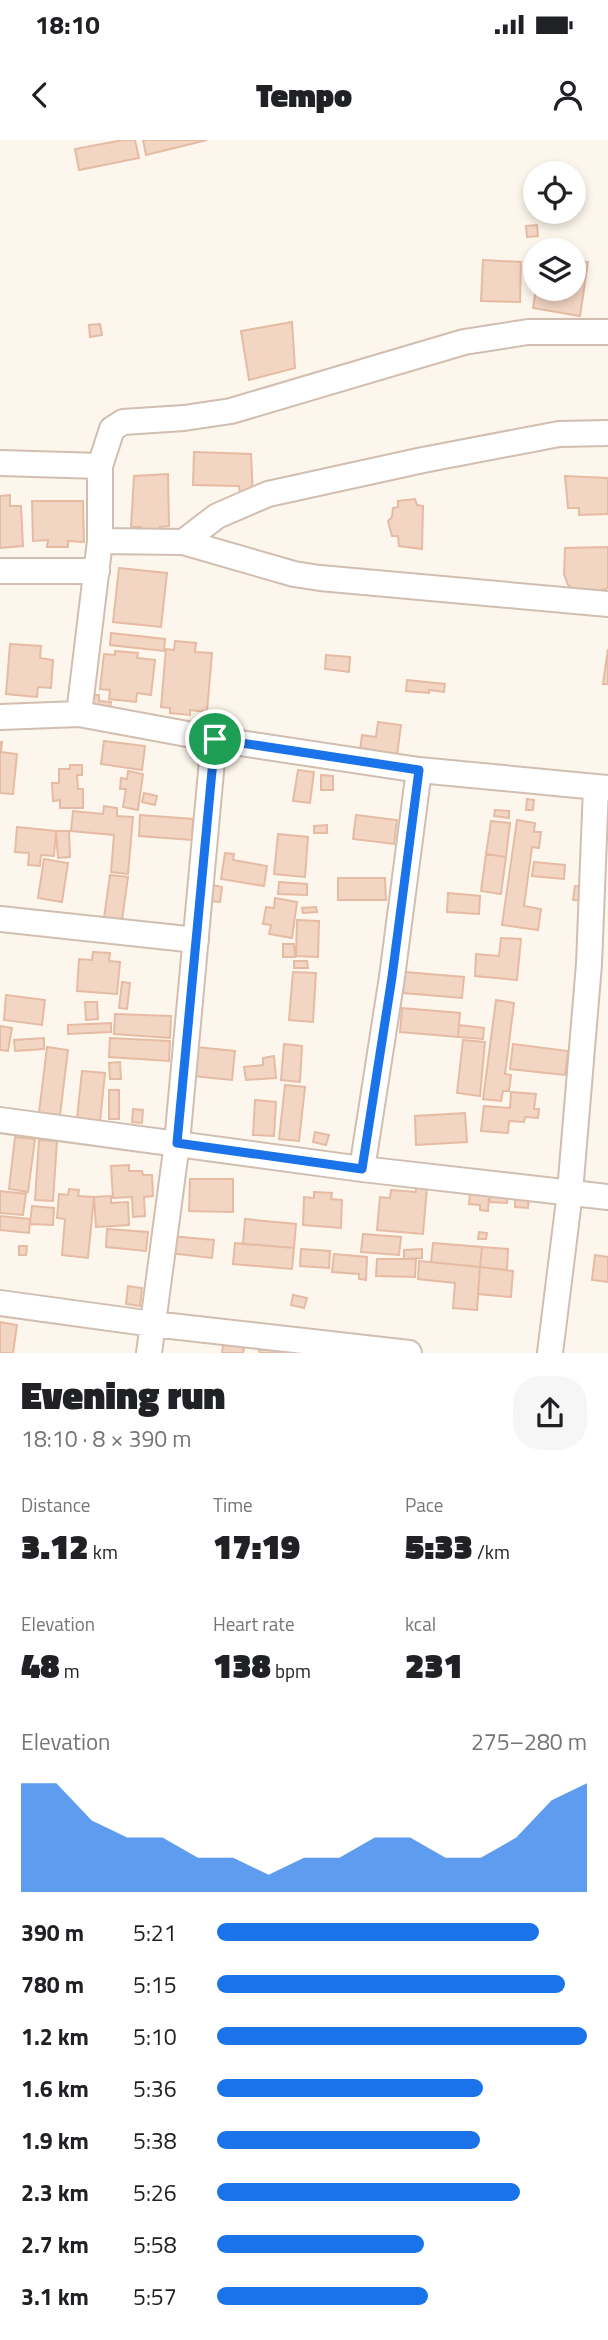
<!DOCTYPE html>
<meta charset="utf-8">
<style>
body{margin:0;font-family:"Titillium Web",sans-serif;background:#f6f6f6;color:#202124;height:100vh;display:flex;flex-direction:column;font-size:26px;white-space:nowrap}
*{box-sizing:border-box;margin:0}
p{font-size:23px;color:#757577}
.icon{flex:none;width:38px;height:38px;fill:none;stroke:currentColor;stroke-width:2;stroke-linecap:round;stroke-linejoin:round}
.map{position:relative;height:1213px;overflow:hidden}
.panel{display:flex;flex-direction:column;background:#fff;flex:1}
.panel>*{flex:none}
.tools{position:absolute;left:523px;top:21px;display:grid;gap:14px}
.tools a{display:grid;place-items:center;width:63px;height:63px;border-radius:50%;background:#fff;box-shadow:0 4px 10px #0003;font-size:35px}
.pin{position:absolute;display:grid;place-items:center;width:60px;height:60px;color:#fff;margin:-30px;border:4px solid #fff;border-radius:50%;box-shadow:0 2px 7px #0007}
.round{display:grid;place-items:center;flex:none;width:74px;height:74px;border-radius:28px;background:#f6f6f6}
.head{display:flex;align-items:center;justify-content:space-between;height:119px;padding:0 21px}
h1{font-size:38px;font-weight:800;line-height:52px}
.metrics{display:grid;grid-template-columns:repeat(3,1fr);gap:10px;height:119px;padding:7px 21px}
.metrics div{display:grid;align-content:center}
.metrics b{font-size:35px;font-weight:800}
.metrics small{font-size:19px;font-weight:400}
.metrics p{font-size:19px}
.chart{height:196px;padding:14px 21px}
.chart p{display:flex;justify-content:space-between}
.chart svg{width:100%;height:126px;margin-top:7px;fill:#1a73e8;opacity:.7}
ul{padding:0 21px;list-style:none;font-size:23px}
li{display:grid;grid-template-columns:112px 84px 1fr;align-items:center;height:52px}
li i{height:18px;border-radius:9px;background:#1a73e8}
.status{display:flex;justify-content:space-between;align-items:center;height:49px;padding:0 35px;background:#fff;direction:ltr}
.status svg{height:19px;fill:currentColor}
header{display:flex;justify-content:space-between;align-items:center;height:91px;padding:0 21px;background:#fff;font-size:32px;font-weight:800}
.map>svg:first-child{display:block}
.building{fill:#f3d5c3;stroke:#e6bba3;stroke-width:2}
.lines{fill:none;stroke-linecap:round;stroke-linejoin:round}
.street-casing{stroke:#d1beb0;stroke-width:28}
.street{stroke:#fff;stroke-width:24}
.route-casing{stroke:#fff;stroke-width:14}
.route{stroke:#1a73e8;stroke-width:9}
</style>
<div class="status"><b>18:10</b><svg viewBox="0 0 49 12"><path d="M0 12V9h3v3zM5 12V6h3v6zM10 12V3h3v9zM15 12V0h3v12zM26 1h20v11H26zM47 4h2v5h-2z"/></svg></div>
<header><svg class="icon" aria-label="back" viewBox="0 0 24 24"><path d="M15 5l-7 7 7 7"/></svg>Tempo<svg class="icon" aria-label="person" viewBox="0 0 24 24"><circle cx="12" cy="8" r="4"/><path d="M4 21q1-7 8-7t8 7"/></svg></header>
<div class="map">
<svg width="608" height="1213" viewBox="0 0 608 1213">
<rect width="100%" height="100%" fill="#fdf6ec"/>
<!-- building -->
<path class="building" d="M123 0H135L139 18 79 30 75 9Z
M143 0H207L146 15Z
M537 85 538 96 527 97 526 86Z
M483 120 521 122 520 162 481 161Z
M574 120 588 122 580 176 533 168 536 149H574Z
M292 182 295 228 249 240 241 191Z
M100 184 102 195 90 197 89 185Z
M194 312 251 314 253 357 241 360 239 346 193 345Z
M168 334 169 386 160 387 159 391 141 393V387H131L134 336Z
M565 336 608 338V374L579 375V368H568Z
M10 355V366H21L23 406 0 408V356Z
M415 359 417 365 423 366 422 409 399 406 398 396H392L388 381 392 377 393 368 398 367V361Z
M32 361H83L84 402 68 401V407H47L48 400 33 401Z
M608 407V448L600 451H575L568 445 564 434 565 408Z
M119 428 167 433 161 487 113 482Z
M111 493 165 499 164 511 110 505Z
M175 501 196 503 195 512 212 513 207 572 190 570V575L170 573V568L161 567 166 509 174 510Z
M10 504 41 506 40 518 53 520 51 548 38 547 37 557 6 554Z
M608 509V544H603Z
M115 511 138 513 137 518 155 520 151 555 137 553 136 562 109 559 110 550 100 549 104 514 115 515Z
M326 515 350 517 349 532 325 529Z
M407 540 445 544 444 552 429 550V553L406 551Z
M93 555H99V561L111 562 110 569 92 567Z
M378 582 401 585 397 615 360 610 362 595 376 597Z
M104 601 145 606 142 630 101 624Z
M0 602H2L1 612 17 614 13 654 0 653Z
M70 625H82V635H77L78 649H83V668H60V660L53 661 52 643H59V629H70Z
M298 630 314 632 310 663 293 661Z
M128 631 143 634 138 670 123 667 126 649H120L121 638 127 639Z
M321 635 333 636V650H321Z
M144 653 157 656 155 665 142 662Z
M527 659 534 660 533 670H526Z
M104 666 117 668V676L133 677 128 734 111 732 114 695 71 691 73 671 103 674Z
M495 670 509 671V678L494 676Z
M140 675 193 679 192 700 139 696Z
M356 675 397 680 394 704 353 699Z
M517 680 535 683 534 692H541L539 708 532 707 524 766 541 769 538 790 502 785Z
M491 681 510 683 506 717 486 714Z
M327 685V693H314V686Z
M17 687 56 691 54 716 41 715 40 726 28 725 29 713 15 712Z
M56 691H69L70 717 58 718Z
M278 694 308 697 305 737 274 734Z
M225 713 234 714 233 720 267 726 264 746 221 739Z
M486 714 506 717 501 754 481 751Z
M44 719 68 723 62 762 38 758Z
M534 722 565 725 564 739 532 736Z
M110 735 128 737 122 780 104 778Z
M338 738H385L386 760H338Z
M279 742 307 744V755L278 754Z
M212 745 222 747 220 762 210 761Z
M575 746 582 747 581 761 573 760Z
M448 753 480 756 479 774 447 772Z
M275 758 297 762 292 798 269 794 271 785 263 784 266 767 274 768Z
M316 767 317 772 303 773 302 768Z
M297 780 319 781 318 817 296 816Z
M501 798 521 799 517 840 475 836 476 814 499 816Z
M283 804H294L295 817H283Z
M93 812 110 813 109 821 120 822 117 854 77 851 79 819 92 820Z
M294 821H307L308 828H294Z
M293 832 316 833 313 882 289 880Z
M405 832 464 837 462 858 403 853Z
M122 842 130 843 127 869 119 868Z
M6 855 45 860 42 885 4 880Z
M496 860 514 863 505 934 511 935 509 951H503L501 961 483 959Z
M85 862H97L98 879 86 880Z
M402 868 460 873 458 897 400 892Z
M115 874 171 876 170 898 114 894Z
M111 883V892L68 894V885Z
M459 885 484 888 483 899 458 897Z
M0 886 12 888 8 911 0 910Z
M44 898V909L15 911 14 900Z
M110 898 170 901 169 921 109 917Z
M463 900 485 902 480 956 457 953Z
M284 904 302 906 300 942 281 940Z
M513 904 568 911 565 935 510 929Z
M47 907 68 910 60 975 39 973Z
M196 907 235 911 232 940 193 936Z
M274 916 276 938 246 940 244 927 263 925V918Z
M120 922 121 939H110L109 923Z
M82 931 105 933 100 982 77 979Z
M285 945 305 947 299 1001 279 999Z
M109 950H119V979H109Z
M511 952 536 954 534 969H539L538 978 525 977 524 982 509 981 508 993 481 991 484 966 510 968Z
M255 960 276 962 274 996 253 995Z
M133 969 143 970 142 983 132 982Z
M465 973 467 1002 416 1005 415 976Z
M315 992 329 995 326 1005 313 1002Z
M15 997 35 999 28 1052 9 1049Z
M39 1000 57 1001 53 1061 35 1060Z
M129 1025V1031H142L143 1035H152L153 1056 144 1057 145 1076 133 1077 132 1057 113 1058 111 1026Z
M190 1039H233V1072L189 1071Z
M416 1046 427 1047 423 1094 377 1090 380 1057 390 1058 391 1050 416 1052Z
M69 1049 79 1050 78 1056 94 1057 88 1118 62 1115 65 1079 57 1078 59 1054 68 1055Z
M0 1051 26 1054 23 1075 0 1073Z
M314 1052 332 1053 331 1059 342 1060 341 1088 303 1085 304 1057 314 1058Z
M470 1052 489 1053 488 1071 480 1070V1065L469 1064Z
M490 1053 508 1054 507 1063 490 1062Z
M111 1056V1063L128 1062 129 1085 96 1087 94 1057Z
M515 1057H529L528 1068 515 1067Z
M32 1066 54 1068 53 1085 30 1084Z
M0 1076 30 1079 29 1093 0 1090Z
M245 1079 296 1084 294 1108 243 1104Z
M107 1089 148 1092 146 1111 106 1107Z
M479 1092 487 1093 486 1099H478Z
M363 1094 401 1097 399 1115 361 1112Z
M171 1096 214 1100 212 1118 170 1113Z
M235 1103 294 1108 292 1129 233 1124Z
M433 1103 482 1107 480 1127 431 1122Z
M19 1106H27L26 1115H19Z
M482 1107 508 1109 507 1130 480 1127Z
M301 1109 330 1111 329 1128 300 1126Z
M422 1109V1118L404 1119V1110Z
M334 1114 367 1117 366 1140 359 1139V1134L332 1132Z
M595 1115 608 1117V1142L592 1140Z
M377 1119H416L415 1137 376 1136Z
M419 1121 480 1127 477 1170 453 1168 455 1143 418 1139Z
M480 1127 513 1131 511 1157 478 1154Z
M128 1146 142 1148 140 1166 126 1164Z
M293 1155 307 1158 304 1168 291 1165Z
M0 1182 17 1185 13 1213H0Z
M223 1205 244 1207 243 1213H222Z
M281 1209V1213H260L259 1210Z"/>
<g class="lines">
<!-- street casing -->
<g class="street-casing">
<path id="street" d="M608 192H528L464 202 231 271 184 278 123 282 112 289 100 326V401L183 402 294 434 320 438 608 464
M0 323 100 326
M183 402 217 376 268 354 423 320 559 294 608 293
M0 431H97
M79 574 100 401
M0 577 79 574 214 599 419 630 608 648
M0 779 196 800
M0 980 362 1029 608 1057
M362 1029 392 837 419 630
M0 1163 153 1184 409 1213
M149 1213 177 1003 214 599
M550 1213 570 1052 589 824 596 647"/>
</g>
<!-- street -->
<use href="#street" class="street"/>
</g>
<g class="lines">
<!-- route casing -->
<g class="route-casing">
<path id="route" d="M215 599 419 630 392 837 362 1029 177 1003Z"/>
</g>
<!-- route -->
<use href="#route" class="route"/>
</g>
</svg>
<div class="tools">
<a><svg class="icon" aria-label="locate" viewBox="0 0 24 24"><circle cx="12" cy="12" r="6"/><path d="M12 2v4M12 18v4M2 12h4M18 12h4"/></svg></a>
<a><svg class="icon" aria-label="layers" viewBox="0 0 24 24"><path d="M12 4l9 5-9 5-9-5zM3 14l9 5 9-5"/></svg></a>
</div>
<div class="pin" style="left:215px;top:599px;background:#1e9e55"><svg class="icon" aria-label="arrive" viewBox="0 0 24 24"><path d="M6 21V4h12l-3 4 3 4H6"/></svg></div>
</div>
<section class="panel">
<div class="head"><div><h1>Evening run</h1><p>18:10 · 8 × 390 m</p></div><a class="round"><svg class="icon" aria-label="share" viewBox="0 0 24 24"><path d="M12 15V3M7 8l5-5 5 5M5 13v7h14v-7"/></svg></a></div>
<div class="metrics">
<div><p>Distance</p><b>3.12<small> km</small></b></div>
<div><p>Time</p><b>17:19</b></div>
<div><p>Pace</p><b>5:33<small> /km</small></b></div>
</div>
<div class="metrics">
<div><p>Elevation</p><b>48<small> m</small></b></div>
<div><p>Heart rate</p><b>138<small> bpm</small></b></div>
<div><p>kcal</p><b>231</b></div>
</div>
<div class="chart"><p><span>Elevation</span>275–280 m</p>
<svg viewBox="0 0 160 44" preserveAspectRatio="none"><path d="M0 44V6L10 6L20 19L30 25L40 25L50 32L60 32L70 38L80 32L90 32L100 25L110 25L120 32L130 32L140 25L150 12L160 6V44z"/></svg>
</div>
<ul>
<li><b>390 m</b>5:21<i style="width:87%"></i></li>
<li><b>780 m</b>5:15<i style="width:94%"></i></li>
<li><b>1.2 km</b>5:10<i style="width:100%"></i></li>
<li><b>1.6 km</b>5:36<i style="width:72%"></i></li>
<li><b>1.9 km</b>5:38<i style="width:71%"></i></li>
<li><b>2.3 km</b>5:26<i style="width:82%"></i></li>
<li><b>2.7 km</b>5:58<i style="width:56%"></i></li>
<li><b>3.1 km</b>5:57<i style="width:57%"></i></li>
</ul>
</section>
